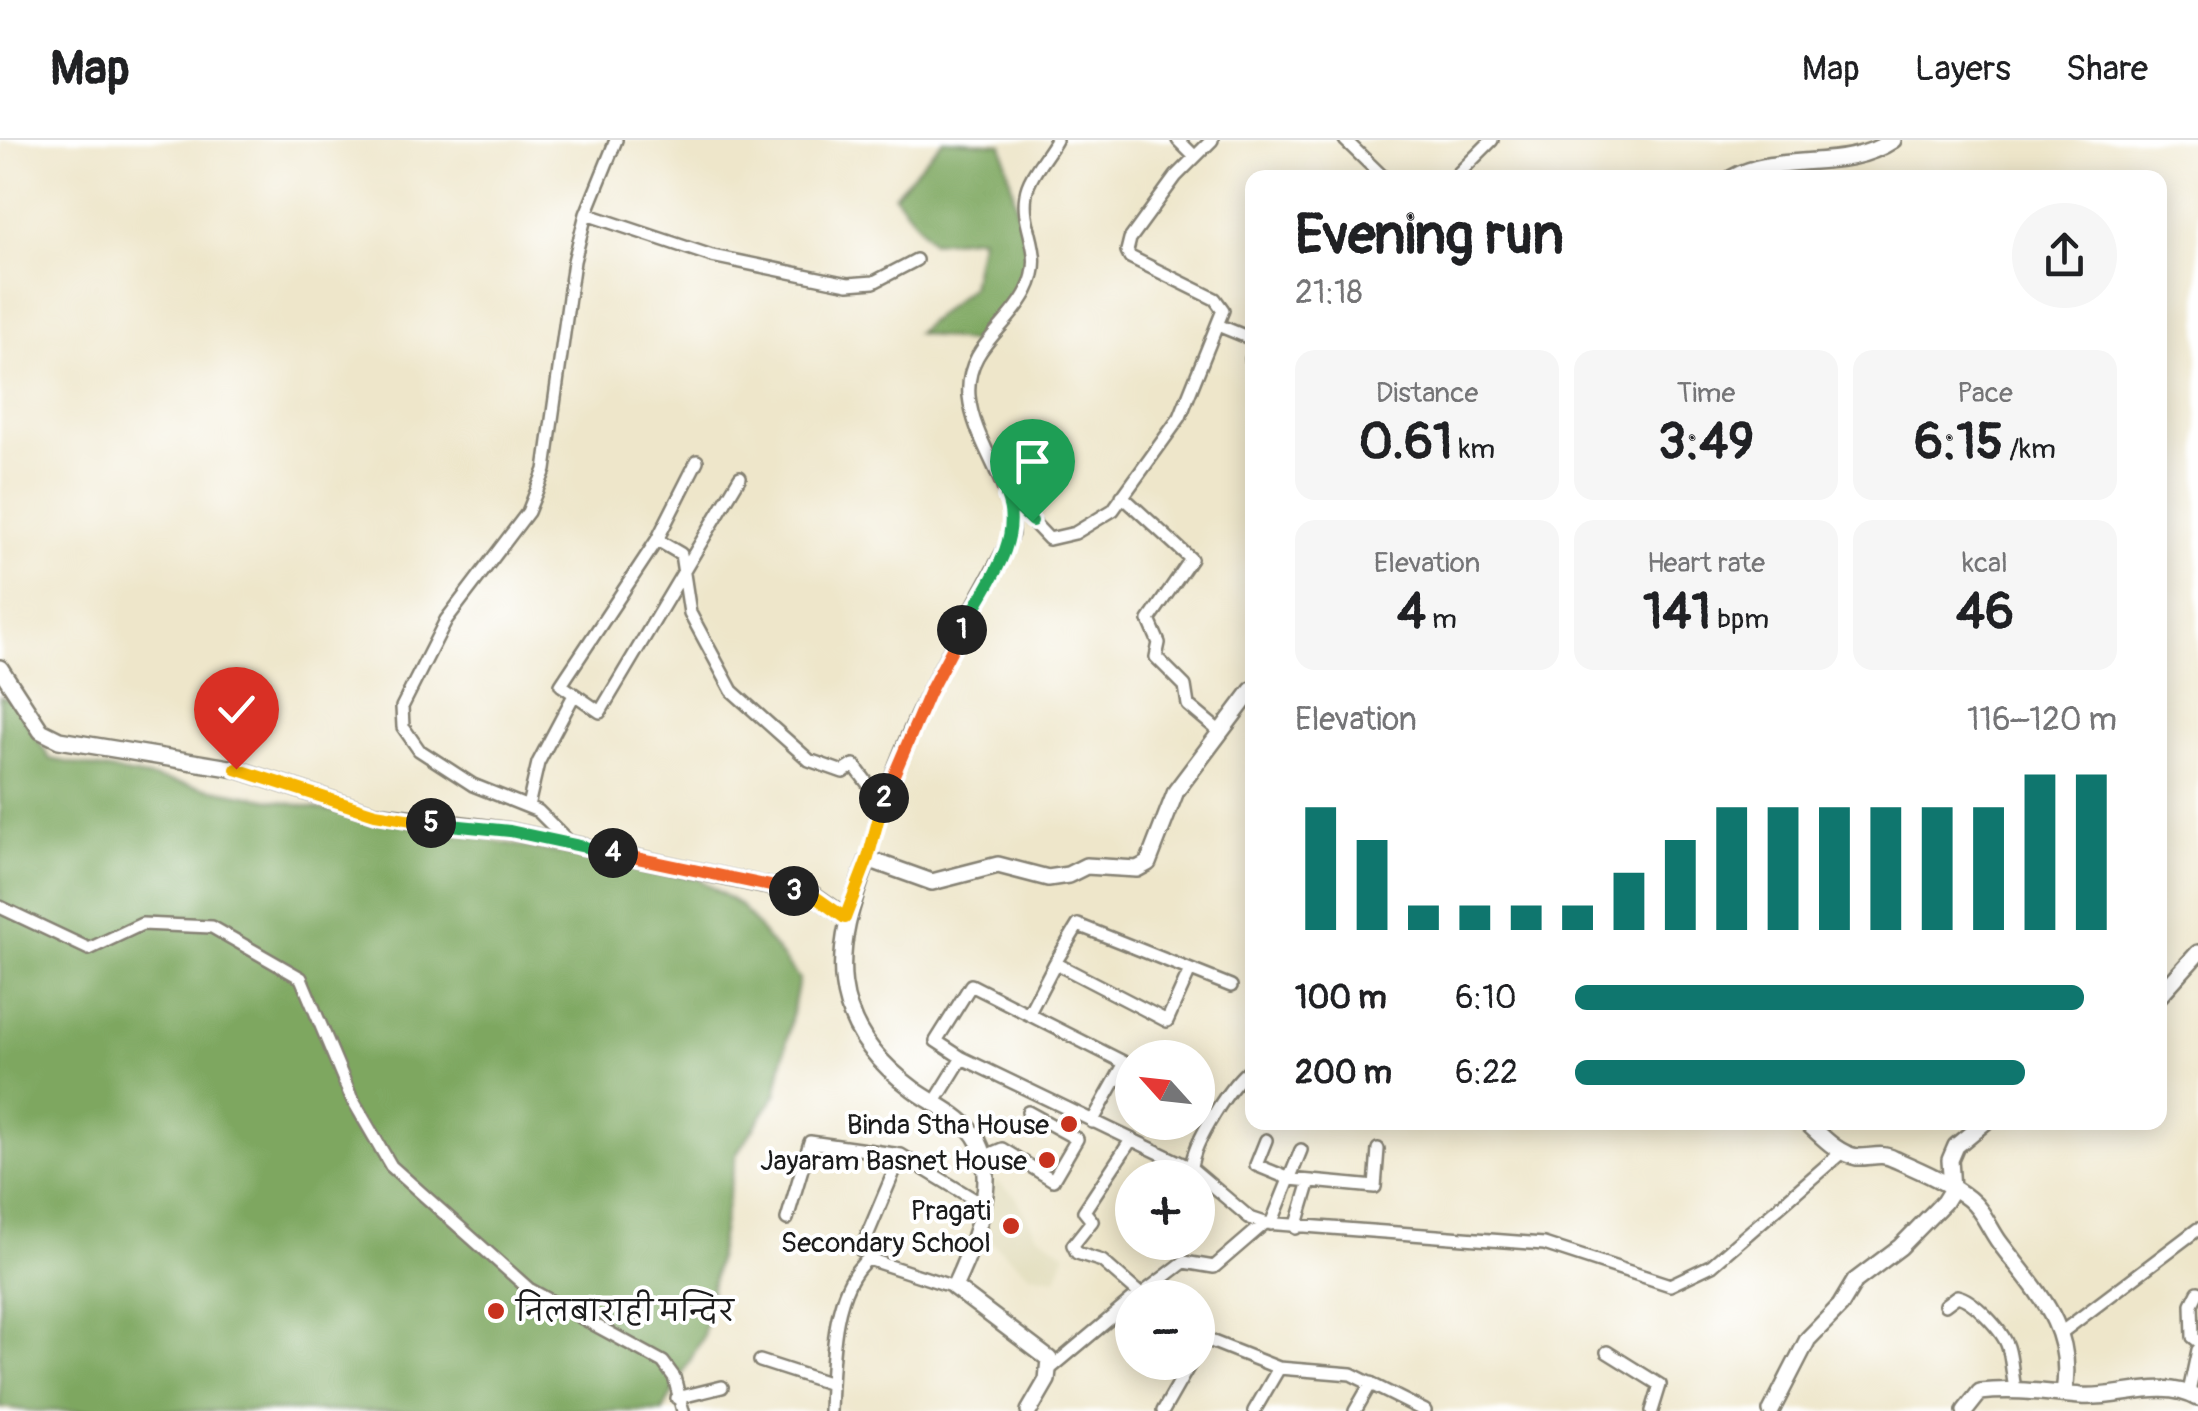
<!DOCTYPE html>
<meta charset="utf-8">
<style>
body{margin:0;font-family:Pangolin,"Playpen Sans Deva",sans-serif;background:#f6f6f6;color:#202124;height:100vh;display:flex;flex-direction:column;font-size:38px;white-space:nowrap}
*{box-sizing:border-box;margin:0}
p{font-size:32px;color:#757577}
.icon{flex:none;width:55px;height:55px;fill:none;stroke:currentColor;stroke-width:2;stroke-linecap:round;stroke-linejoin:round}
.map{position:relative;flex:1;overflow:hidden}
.drawer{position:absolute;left:1245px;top:30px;width:922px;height:960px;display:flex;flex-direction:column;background:#fff;border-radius:20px;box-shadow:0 5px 25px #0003}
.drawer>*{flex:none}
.needle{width:65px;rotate:297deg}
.fabs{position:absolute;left:1115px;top:900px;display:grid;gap:20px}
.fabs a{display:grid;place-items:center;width:100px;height:100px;border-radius:50%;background:#fff;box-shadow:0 5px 25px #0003;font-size:50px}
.pin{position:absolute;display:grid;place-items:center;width:85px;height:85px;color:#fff;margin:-102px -42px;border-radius:50% 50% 50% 0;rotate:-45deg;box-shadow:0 0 10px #0007}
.pin .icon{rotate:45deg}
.km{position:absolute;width:50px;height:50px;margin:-25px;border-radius:50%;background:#222;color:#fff;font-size:28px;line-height:50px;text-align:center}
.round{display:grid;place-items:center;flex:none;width:105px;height:105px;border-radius:52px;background:#f6f6f6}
.overview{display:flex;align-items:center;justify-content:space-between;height:170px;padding:0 50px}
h1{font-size:55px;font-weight:800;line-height:75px}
.metrics{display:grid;grid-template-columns:repeat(3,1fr);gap:15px;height:170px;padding:10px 50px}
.metrics div{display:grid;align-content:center;border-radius:20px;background:#f6f6f6;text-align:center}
.metrics b{font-size:50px;font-weight:800}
.metrics small{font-size:28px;font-weight:400}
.metrics p{font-size:28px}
.chart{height:280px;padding:20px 50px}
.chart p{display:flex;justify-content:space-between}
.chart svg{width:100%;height:180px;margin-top:10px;stroke:#0f766e;stroke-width:6}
ul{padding:0 50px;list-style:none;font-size:32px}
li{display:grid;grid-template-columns:160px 120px 1fr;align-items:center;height:75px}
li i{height:25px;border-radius:12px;background:#0f766e}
header{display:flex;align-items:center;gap:60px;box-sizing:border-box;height:140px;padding:0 50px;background:#fff;border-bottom:2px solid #e0e0e0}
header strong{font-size:48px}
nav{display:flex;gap:55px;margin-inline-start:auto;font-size:35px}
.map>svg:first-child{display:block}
.built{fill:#e1dcba}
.forest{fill:#7ea760;stroke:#4d623e;stroke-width:2.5}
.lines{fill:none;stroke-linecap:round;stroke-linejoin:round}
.street-casing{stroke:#858173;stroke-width:16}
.secondary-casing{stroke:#858173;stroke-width:20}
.street{stroke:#fff;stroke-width:11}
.secondary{stroke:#fff;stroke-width:15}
.split-1-casing{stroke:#fff;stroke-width:20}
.split-2-casing{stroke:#fff;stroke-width:20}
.split-3-casing{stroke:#fff;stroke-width:20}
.split-4-casing{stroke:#fff;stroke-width:20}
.split-5-casing{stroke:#fff;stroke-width:20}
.split-6-casing{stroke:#fff;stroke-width:20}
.split-1{stroke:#22a559;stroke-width:12}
.split-2{stroke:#f0652b;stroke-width:12}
.split-3{stroke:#f5b400;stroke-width:12}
.split-4{stroke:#f0652b;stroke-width:12}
.split-5{stroke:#22a559;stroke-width:12}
.split-6{stroke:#f5b400;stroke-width:12}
.poi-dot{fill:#c8321e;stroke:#fff;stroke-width:4}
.labels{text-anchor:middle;stroke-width:8;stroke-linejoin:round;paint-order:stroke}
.poi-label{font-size:28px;fill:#1c1c1c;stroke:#fff;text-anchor:end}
</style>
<header>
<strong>Map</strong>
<nav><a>Map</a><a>Layers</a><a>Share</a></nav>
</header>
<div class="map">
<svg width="2198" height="1271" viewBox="0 0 2198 1271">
<rect width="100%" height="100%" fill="#fff"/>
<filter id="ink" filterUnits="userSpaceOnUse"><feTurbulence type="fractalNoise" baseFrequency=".01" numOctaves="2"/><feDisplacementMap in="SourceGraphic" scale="20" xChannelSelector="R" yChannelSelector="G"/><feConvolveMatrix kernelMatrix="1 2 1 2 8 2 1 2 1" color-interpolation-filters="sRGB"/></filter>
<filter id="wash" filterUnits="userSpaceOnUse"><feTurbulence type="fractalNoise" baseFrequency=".0048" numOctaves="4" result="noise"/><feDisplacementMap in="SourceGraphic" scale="40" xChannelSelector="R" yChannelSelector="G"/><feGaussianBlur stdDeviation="2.25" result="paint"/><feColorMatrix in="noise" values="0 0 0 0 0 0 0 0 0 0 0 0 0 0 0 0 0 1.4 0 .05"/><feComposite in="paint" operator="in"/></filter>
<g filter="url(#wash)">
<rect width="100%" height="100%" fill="#eee6ca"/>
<!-- built -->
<path class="built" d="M994 1040 1015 1055 1036 1093 1066 1113 1056 1138 1030 1134 985 1097Z"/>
<!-- forest -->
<path class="forest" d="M943 0 1002 4 1029 121 1020 151 974 203 916 193 971 147 981 97 932 102 894 55Z
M0 556 14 561 50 619 699 739 741 766 799 839 776 955 736 1015 703 1196 663 1271H32L0 1267Z"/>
</g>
<g filter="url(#ink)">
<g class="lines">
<!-- street casing -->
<g class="street-casing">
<path id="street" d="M1178 0 1195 17
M1345 0 1384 38
M1454 38 1492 0
M586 74 712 116 848 144 874 142 916 120
M1220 186 1252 199
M1251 219 1252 220
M697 321 657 400 561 545 600 572 740 337
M1008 356 1049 399 1075 393 1113 370 1180 277 1223 170 1215 159 1130 117 1127 111 1130 99 1176 36 1212 0
M1122 356 1191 419 1149 480 1159 503 1156 517 1185 546 1188 565 1219 591
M657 400 681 414 690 473 732 551 809 620 843 632 854 625 882 663
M528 666 538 623 574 555
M571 704 538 671 473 645 419 610 403 587 402 567 446 480 528 372 545 330 574 121 586 74 616 0
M868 719C890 603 958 497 1012 394 1014 344 974 305 969 256 965 207 1008 189 1027 151 1047 112 1020 89 1026 54 1028 37 1048 15 1056 0
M0 767 89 809 142 784 212 787 301 838 351 957 391 1026 529 1149 663 1222 674 1237 683 1271
M1055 823 1078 785 1231 846
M1029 873 1055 823 1167 881 1190 830
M962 918 936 901 971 845 1125 923 1092 982
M1252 928C1231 942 1193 1003 1191 1028L1250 1078 1265 1083 1544 1104 1670 1145 1712 1125 1842 1012
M933 965 962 918 1191 1028
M1131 1000 1084 1071 1092 1081 1073 1105 1077 1113 1102 1121 1141 1155
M1266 1000 1256 1025 1290 1039 1375 1047 1378 1009
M983 1017 1002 1009 1053 1040 1077 999 1028 972
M787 1079 810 1002 901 1015 980 1063
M1271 1084 1301 1010
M1296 1088 1310 1041
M861 1110 901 1015
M2198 1152 2192 1164 2193 1197 2198 1201
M1138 1157 1184 1122 1214 1127 1265 1083
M1945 1165 1957 1156C1973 1159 2003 1191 2008 1207 2012 1220 2012 1235 2015 1248
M2062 1192 2198 1089
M1198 1196 1279 1228 1351 1234 1425 1271
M1607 1212 1660 1245 1652 1271
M760 1221 831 1244
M1051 1228 1132 1160
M2189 1252 2198 1210
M677 1258 722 1247
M830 1271C832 1226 831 1148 868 1119L954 1147
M1163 1271 1191 1222
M1254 1271 1279 1228
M1355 1271 1371 1243"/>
</g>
<!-- secondary casing -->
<g class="secondary-casing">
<path id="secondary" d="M1732 38C1782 11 1844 33 1893 0
M0 528 41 591 59 600 236 629 375 674 510 691 815 756 845 777
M2160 855 2198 813
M1806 982C1821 995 1837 1014 1857 1017 1870 1018 1881 1012 1894 1019 1919 1030 1948 1042 1969 1059 1983 1070 1989 1088 2000 1103 2036 1151 2075 1187 2064 1252
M1029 1271 1047 1240 1049 1219 954 1147C972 1109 1000 1042 978 1001 965 976 934 965 913 949 824 883 832 811 868 719L932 742 998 725 1048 738 1068 735 1086 726 1137 729 1148 723 1176 651 1252 550
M1771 1271 1808 1199 1840 1166 1855 1141 1900 1107 1944 1062 1952 1049 1950 1020 1956 1006 1985 982
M1965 1271 1980 1252C2015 1248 2046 1253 2081 1256 2120 1259 2161 1238 2198 1258"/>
</g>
<!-- street -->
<use href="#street" class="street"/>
<!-- secondary -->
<use href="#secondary" class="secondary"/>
</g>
</g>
<g class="lines" filter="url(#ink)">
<!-- split-1 casing -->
<g class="split-1-casing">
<path id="split-1" d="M962 490C983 450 1025 401 1006 356L1032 381"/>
</g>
<!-- split-2 casing -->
<g class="split-2-casing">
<path id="split-2" d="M884 658 929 553 962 490"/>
</g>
<!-- split-3 casing -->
<g class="split-3-casing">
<path id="split-3" d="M794 751 814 756 845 778 868 718 884 658"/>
</g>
<!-- split-4 casing -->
<g class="split-4-casing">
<path id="split-4" d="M613 713 794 751"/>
</g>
<!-- split-5 casing -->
<g class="split-5-casing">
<path id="split-5" d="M431 683 510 691 613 713"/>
</g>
<!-- split-6 casing -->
<g class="split-6-casing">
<path id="split-6" d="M236 629 375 674 431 683"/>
</g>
<!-- split-1 -->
<use href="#split-1" class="split-1"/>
<!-- split-2 -->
<use href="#split-2" class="split-2"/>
<!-- split-3 -->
<use href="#split-3" class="split-3"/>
<!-- split-4 -->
<use href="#split-4" class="split-4"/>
<!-- split-5 -->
<use href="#split-5" class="split-5"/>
<!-- split-6 -->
<use href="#split-6" class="split-6"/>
</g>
<!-- markers -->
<g class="poi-dot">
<circle cx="1069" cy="984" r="10"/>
<circle cx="1047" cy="1020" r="10"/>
<circle cx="1011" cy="1086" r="10"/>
<circle cx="496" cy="1171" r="10"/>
</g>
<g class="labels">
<!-- poi labels -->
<g class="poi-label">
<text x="1049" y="994">Binda Stha House</text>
<text x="1027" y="1030">Jayaram Basnet House</text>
<text x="991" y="1080">Pragati<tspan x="991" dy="32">Secondary School</tspan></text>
<text x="516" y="1181" text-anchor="start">निलबाराही मन्दिर</text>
</g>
</g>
</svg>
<div class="fabs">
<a><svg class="needle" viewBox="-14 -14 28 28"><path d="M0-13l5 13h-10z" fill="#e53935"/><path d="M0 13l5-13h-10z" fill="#757577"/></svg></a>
<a>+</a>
<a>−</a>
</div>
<div class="pin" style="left:1032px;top:381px;background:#1e9e55"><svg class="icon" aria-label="arrive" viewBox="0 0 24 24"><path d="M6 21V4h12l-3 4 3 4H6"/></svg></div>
<div class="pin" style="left:236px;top:629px;background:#d93025"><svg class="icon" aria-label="check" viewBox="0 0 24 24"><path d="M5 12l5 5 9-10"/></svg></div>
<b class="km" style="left:962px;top:490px">1</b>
<b class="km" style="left:884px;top:658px">2</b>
<b class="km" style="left:794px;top:751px">3</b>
<b class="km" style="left:613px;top:713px">4</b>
<b class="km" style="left:431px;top:683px">5</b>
<section class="drawer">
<div class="overview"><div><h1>Evening run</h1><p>21:18</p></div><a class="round"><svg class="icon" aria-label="share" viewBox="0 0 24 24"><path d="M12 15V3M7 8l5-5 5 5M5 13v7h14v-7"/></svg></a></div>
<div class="metrics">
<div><p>Distance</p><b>0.61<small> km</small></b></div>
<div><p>Time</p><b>3:49</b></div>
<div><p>Pace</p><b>6:15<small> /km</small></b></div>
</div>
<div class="metrics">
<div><p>Elevation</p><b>4<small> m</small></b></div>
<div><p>Heart rate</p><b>141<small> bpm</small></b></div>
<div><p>kcal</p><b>46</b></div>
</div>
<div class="chart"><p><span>Elevation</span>116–120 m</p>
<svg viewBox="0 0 160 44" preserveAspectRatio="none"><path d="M5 44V14M15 44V22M25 44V38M35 44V38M45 44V38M55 44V38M65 44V30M75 44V22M85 44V14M95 44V14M105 44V14M115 44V14M125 44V14M135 44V14M145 44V6M155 44V6"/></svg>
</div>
<ul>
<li><b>100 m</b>6:10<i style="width:94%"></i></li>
<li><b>200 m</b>6:22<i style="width:83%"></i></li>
</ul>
</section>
</div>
